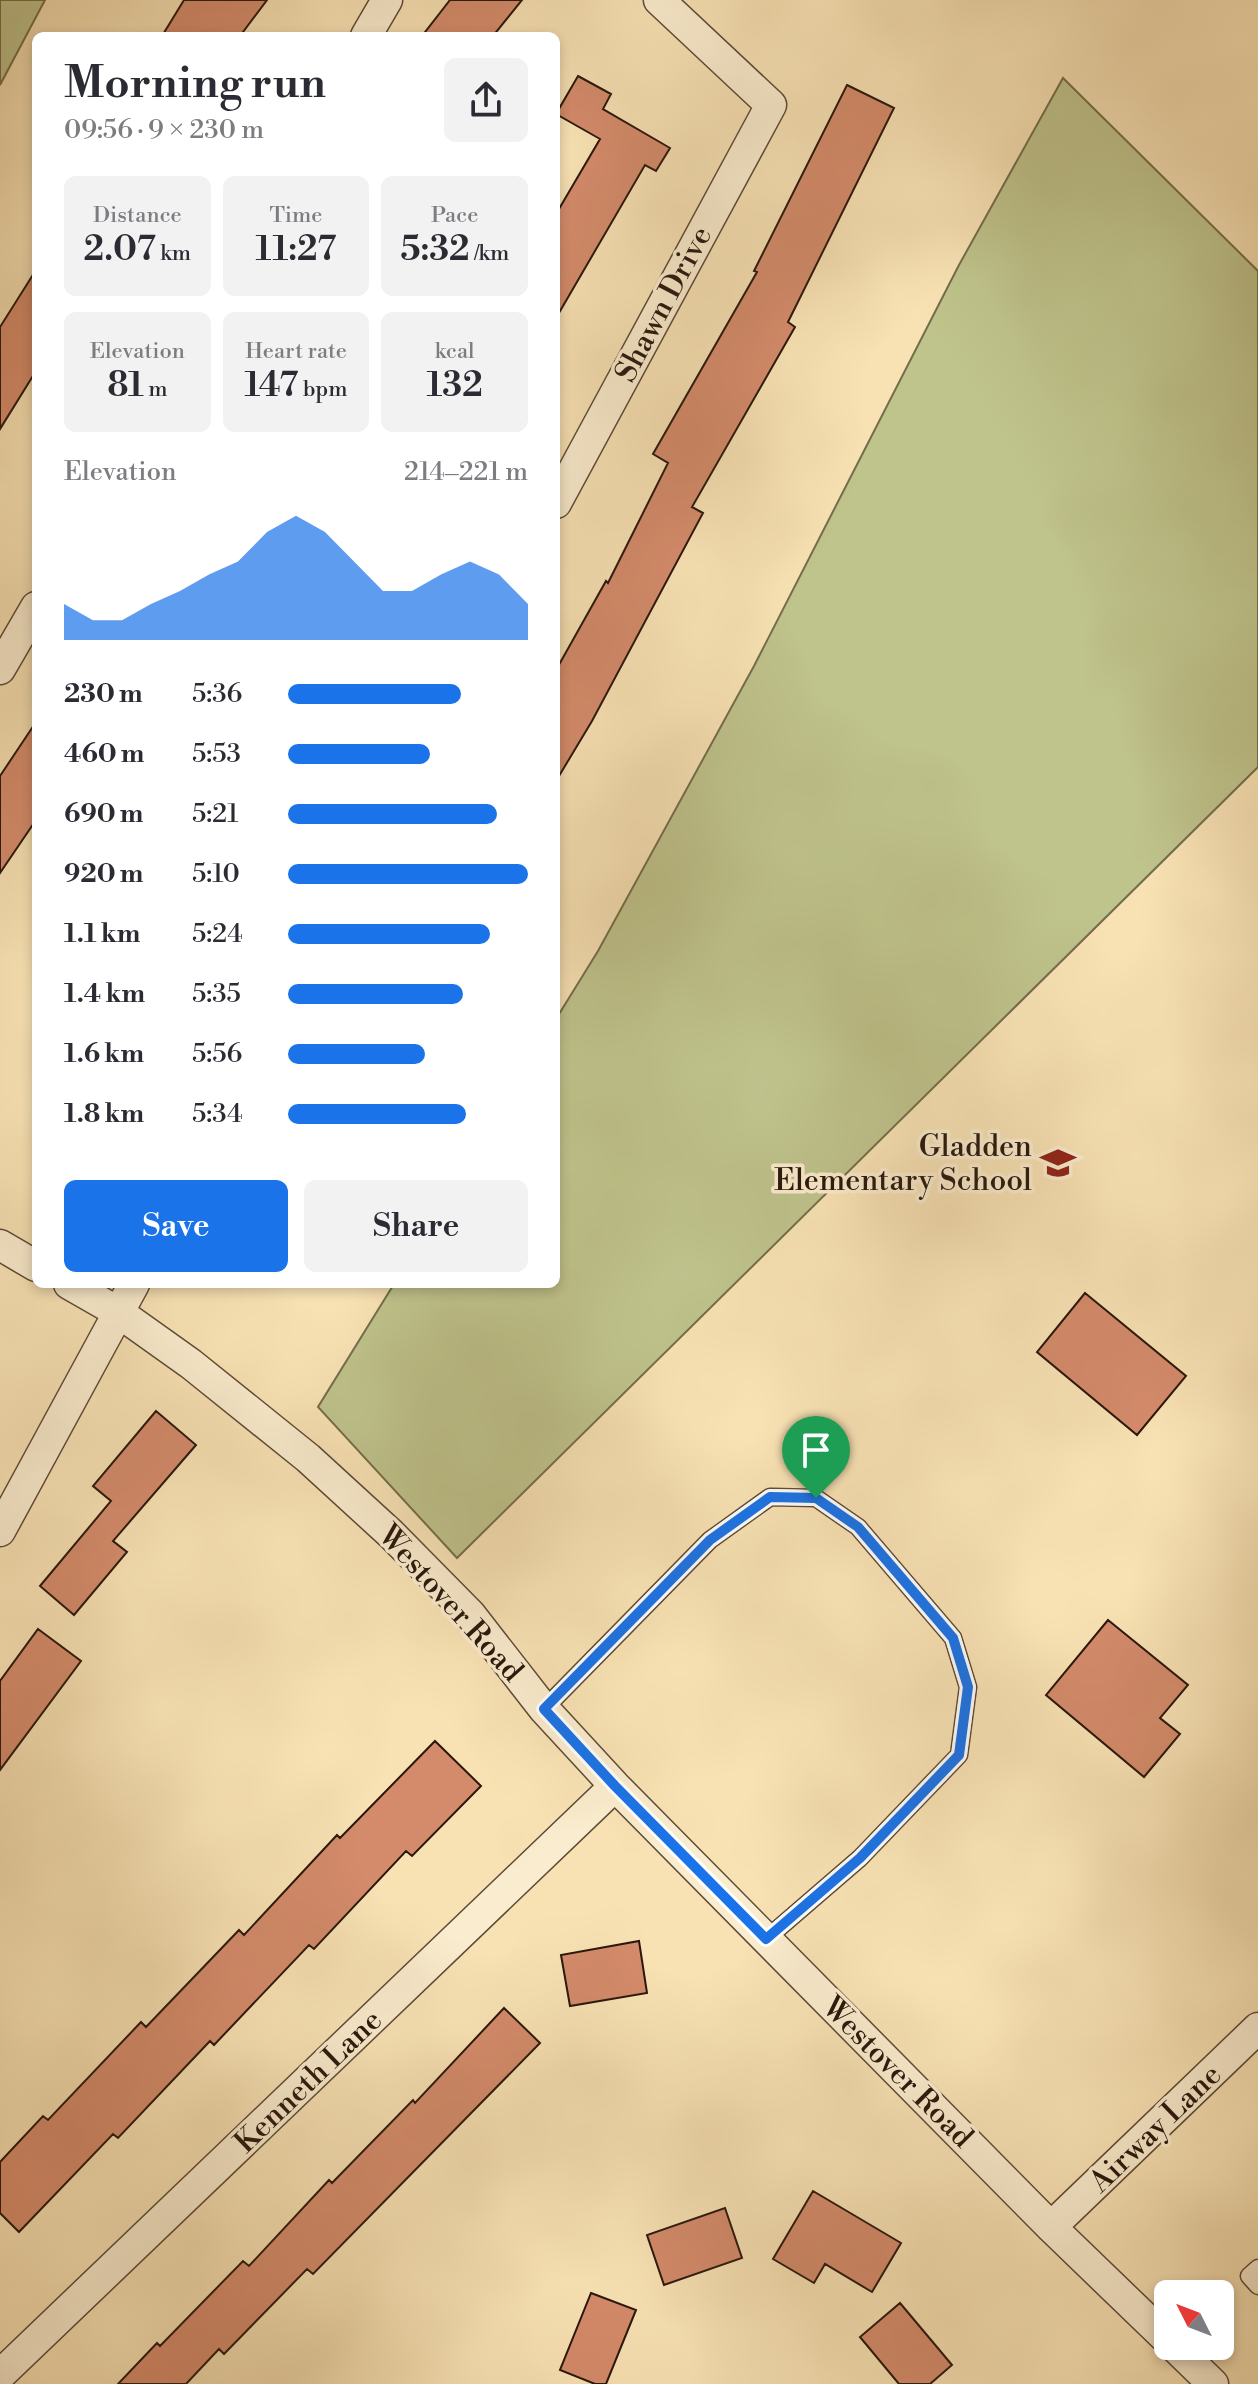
<!DOCTYPE html>
<meta charset="utf-8">
<style>
body{margin:0;font-family:"Libre Bodoni",serif;background:#f2f2f3;color:#2b2b33;height:100vh;display:flex;flex-direction:column;font-size:30px;white-space:nowrap}
*{box-sizing:border-box;margin:0}
p{font-size:26px;color:#7c7c81}
.icon{flex:none;width:44px;height:44px;fill:none;stroke:currentColor;stroke-width:2;stroke-linecap:round;stroke-linejoin:round}
.map{position:relative;flex:1;overflow:hidden}
.details{position:absolute;left:32px;top:32px;width:528px;height:1256px;display:flex;flex-direction:column;background:#fff;border-radius:12px;box-shadow:0 4px 12px #0003}
.details>*{flex:none}
.needle{width:52px;rotate:312deg}
.buttons{position:absolute;left:1154px;top:2280px;display:grid;gap:16px}
.buttons a{display:grid;place-items:center;width:80px;height:80px;border-radius:12px;background:#fff;box-shadow:0 4px 12px #0003;font-size:40px}
.pin{position:absolute;display:grid;place-items:center;width:68px;height:68px;color:#fff;margin:-82px -34px;border-radius:50% 50% 50% 0;rotate:-45deg;box-shadow:0 0 8px #0007}
.pin .icon{rotate:45deg}
.round{display:grid;place-items:center;flex:none;width:84px;height:84px;border-radius:12px;background:#f2f2f3}
.overview{display:flex;align-items:center;justify-content:space-between;height:136px;padding:0 32px}
h1{font-size:44px;font-weight:600;line-height:60px}
.metrics{display:grid;grid-template-columns:repeat(3,1fr);gap:12px;height:136px;padding:8px 32px}
.metrics div{display:grid;align-content:center;border-radius:12px;background:#f2f2f3;text-align:center}
.metrics b{font-size:34px;font-weight:600}
.metrics small{font-size:22px;font-weight:400}
.metrics p{font-size:22px}
.chart{height:224px;padding:16px 32px}
.chart p{display:flex;justify-content:space-between}
.chart svg{width:100%;height:144px;margin-top:8px;fill:#1a73e8;opacity:.7}
.primary-button{display:flex;gap:16px;margin-top:auto;padding:16px 32px}
.primary-button a{flex:1;height:92px;border-radius:12px;background:#1a73e8;color:#fff;font-size:32px;font-weight:600;line-height:92px;text-align:center}
.primary-button a+a{background:#f2f2f3;color:#2b2b33}
ul{padding:0 32px;list-style:none;font-size:26px}
li{display:grid;grid-template-columns:128px 96px 1fr;align-items:center;height:60px}
li i{height:20px;border-radius:10px;background:#1a73e8}
.map>svg:first-child{display:block}
.green{fill:#bfc38c;stroke:#746d4c;stroke-width:2}
.building{fill:#d48b6b;stroke:#29170d;stroke-width:2}
.lines{fill:none;stroke-linecap:round;stroke-linejoin:round}
.lane-casing{stroke:#5d4a37;stroke-width:19}
.street-casing{stroke:#5d4a37;stroke-width:33}
.lane{stroke:#faecce;stroke-width:16}
.street{stroke:#faecce;stroke-width:30}
.route-casing{stroke:#fff;stroke-width:16}
.route{stroke:#1a73e8;stroke-width:10}
.labels{text-anchor:middle;stroke-width:7;stroke-linejoin:round;paint-order:stroke}
.street-label{font-size:30px;fill:#29170d;stroke:#faecce}
.poi-label{font-size:30px;fill:#29170d;stroke:#faecce;text-anchor:end}
</style>
<div class="map">
<svg width="1258" height="2384" viewBox="0 0 1258 2384">
<rect width="100%" height="100%" fill="#f8e2b4"/>
<filter id="stains"><feTurbulence type="fractalNoise" baseFrequency=".0025" numOctaves="4"/><feColorMatrix values="0 0 0 0 .2 0 0 0 0 .09 0 0 0 0 .02 0 0 0 .5 -.17"/></filter>
<radialGradient id="worn" r=".72"><stop offset=".6" stop-color="#630" stop-opacity="0"/><stop offset="1" stop-color="#630" stop-opacity=".3"/></radialGradient>
<!-- green -->
<path class="green" d="M0 0H45L0 85Z
M1063 78 1258 271V767L457 1558 318 1407 394 1284H556V1019L598 951 754 666 959 265Z"/>
<!-- building -->
<path class="building" d="M184 0H267L240 36H162Z
M450 0H522L493 36H422Z
M578 76 611 94 603 109 670 148 656 171 645 165 556 318V214L600 139 556 114Z
M847 85 894 108 788 322 795 327 692 507 703 513 592 721 556 781V670L606 581 608 583 668 463 653 454 757 272 754 271Z
M36 270V371L0 429V327Z
M36 722V820L0 873V776Z
M1085 1293 1186 1376 1137 1435 1037 1352Z
M156 1411 196 1445 113 1541 127 1552 74 1615 40 1586 111 1501 93 1486Z
M1108 1620 1188 1685 1160 1718 1180 1734 1144 1777 1046 1695Z
M38 1629 81 1661 0 1770V1681Z
M435 1741 481 1786 412 1856 406 1851 314 1949 309 1945 214 2045 210 2041 118 2138 113 2134 19 2232 0 2213V2162L43 2116 48 2120 141 2022 146 2027 239 1930 244 1935 337 1835 340 1838Z
M639 1941 647 1993 570 2006 561 1955Z
M504 2008 540 2043 313 2274 307 2269 224 2354 219 2349 186 2384H118L157 2343 160 2346 243 2261 249 2266 329 2180 332 2183 413 2100 415 2103Z
M813 2191 901 2243 872 2292 825 2264 814 2283 773 2259Z
M725 2208 742 2258 664 2285 647 2235Z
M591 2293 636 2310 606 2384H595L560 2370Z
M900 2303 952 2365 930 2384H899L860 2337Z"/>
<g class="lines">
<!-- lane casing -->
<g class="lane-casing">
<path id="lane" d="M544 1709 710 1540 770 1497 816 1498 858 1527 953 1638 968 1687 959 1755 860 1858 766 1939
M1258 2268 1249 2276 1258 2286"/>
</g>
<!-- street casing -->
<g class="street-casing">
<path id="street" d="M366 36 387 0
M556 503 771 105 659 0
M0 669 36 607
M0 1245 36 1266
M69 1284 118 1312 191 1364 308 1458 391 1534 470 1614 544 1709 615 1786 1051 2227 1168 2340
M0 1531 134 1284
M1051 2227 1258 2028
M1174 2346 1213 2384
M0 2375 615 1786"/>
</g>
<!-- lane -->
<use href="#lane" class="lane"/>
<!-- street -->
<use href="#street" class="street"/>
</g>
<g class="lines">
<!-- route casing -->
<g class="route-casing">
<path id="route" d="M770 1497 816 1498 858 1527 953 1638 968 1687 959 1755 860 1858 766 1939 615 1786 544 1709 710 1540Z"/>
</g>
<!-- route -->
<use href="#route" class="route"/>
</g>
<!-- icons -->
<defs>
<g id="school-bare" transform="scale(2.76)"><path d="M0-5L7-2L0 1L-7-2ZM-4 1L0 2.5L4 1V4Q0 6-4 4Z" fill="#8f2418" stroke="#faecce" stroke-width="2.5" paint-order="stroke"/></g>
</defs>
<g fill-rule="evenodd">
<use href="#school-bare" x="1058" y="1163"/>
</g>
<g class="labels">
<!-- street labels -->
<g class="street-label">
<text transform="translate(663 304) rotate(-62)" y="10">Shawn Drive</text>
<text transform="translate(451 1603) rotate(48)" y="10">Westover Road</text>
<text transform="translate(898 2072) rotate(45)" y="10">Westover Road</text>
<text transform="translate(308 2081) rotate(-44)" y="10">Kenneth Lane</text>
<text transform="translate(1155 2128) rotate(-44)" y="10">Airway Lane</text>
</g>
<!-- poi labels -->
<g class="poi-label">
<text x="1032" y="1156">Gladden<tspan x="1032" dy="34">Elementary School</tspan></text>
</g>
</g>
<rect width="100%" height="100%" filter="url(#stains)"/>
<rect width="100%" height="100%" fill="url(#worn)"/>
</svg>
<div class="buttons">
<a><svg class="needle" viewBox="-14 -14 28 28"><path d="M0-13l5 13h-10z" fill="#e53935"/><path d="M0 13l5-13h-10z" fill="#7c7c81"/></svg></a>
</div>
<div class="pin" style="left:816px;top:1498px;background:#1e9e55"><svg class="icon" aria-label="arrive" viewBox="0 0 24 24"><path d="M6 21V4h12l-3 4 3 4H6"/></svg></div>
<section class="details">
<div class="overview"><div><h1>Morning run</h1><p>09:56 · 9 × 230 m</p></div><a class="round"><svg class="icon" aria-label="share" viewBox="0 0 24 24"><path d="M12 15V3M7 8l5-5 5 5M5 13v7h14v-7"/></svg></a></div>
<div class="metrics">
<div><p>Distance</p><b>2.07<small> km</small></b></div>
<div><p>Time</p><b>11:27</b></div>
<div><p>Pace</p><b>5:32<small> /km</small></b></div>
</div>
<div class="metrics">
<div><p>Elevation</p><b>81<small> m</small></b></div>
<div><p>Heart rate</p><b>147<small> bpm</small></b></div>
<div><p>kcal</p><b>132</b></div>
</div>
<div class="chart"><p><span>Elevation</span>214–221 m</p>
<svg viewBox="0 0 160 44" preserveAspectRatio="none"><path d="M0 44V33L10 38L20 38L30 33L40 29L50 24L60 20L70 11L80 6L90 11L100 20L110 29L120 29L130 24L140 20L150 24L160 33V44z"/></svg>
</div>
<ul>
<li><b>230 m</b>5:36<i style="width:72%"></i></li>
<li><b>460 m</b>5:53<i style="width:59%"></i></li>
<li><b>690 m</b>5:21<i style="width:87%"></i></li>
<li><b>920 m</b>5:10<i style="width:100%"></i></li>
<li><b>1.1 km</b>5:24<i style="width:84%"></i></li>
<li><b>1.4 km</b>5:35<i style="width:73%"></i></li>
<li><b>1.6 km</b>5:56<i style="width:57%"></i></li>
<li><b>1.8 km</b>5:34<i style="width:74%"></i></li>
</ul>
<div class="primary-button"><a>Save</a><a>Share</a></div>
</section>
</div>
